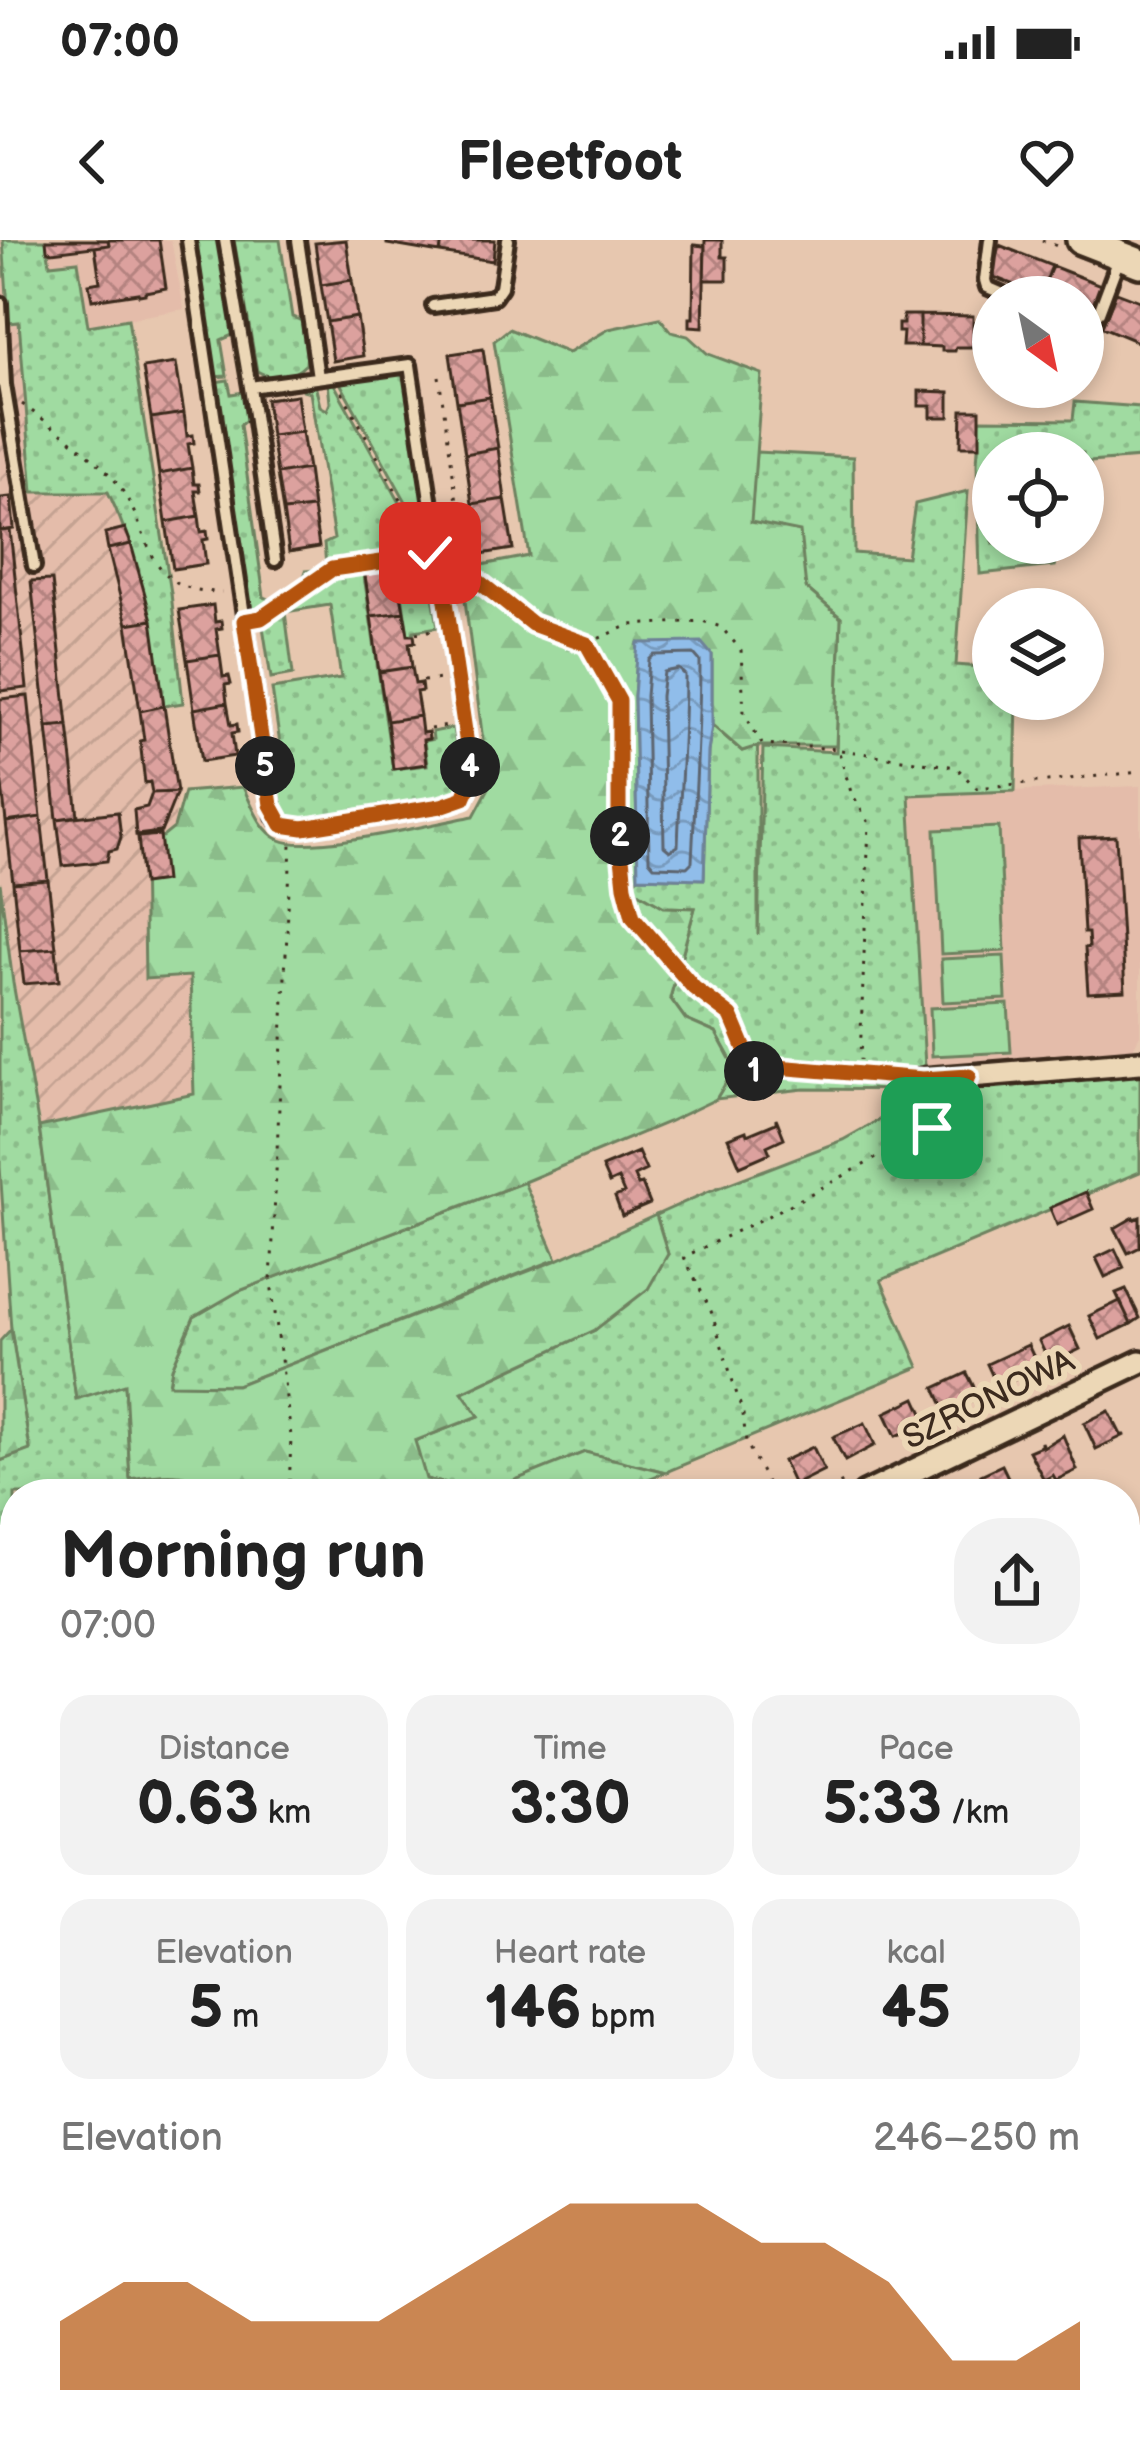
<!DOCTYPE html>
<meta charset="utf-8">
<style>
body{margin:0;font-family:"Balsamiq Sans",sans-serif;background:#f2f2f2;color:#222;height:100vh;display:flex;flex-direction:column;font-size:45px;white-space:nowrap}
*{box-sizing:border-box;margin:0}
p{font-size:39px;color:#767676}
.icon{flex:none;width:66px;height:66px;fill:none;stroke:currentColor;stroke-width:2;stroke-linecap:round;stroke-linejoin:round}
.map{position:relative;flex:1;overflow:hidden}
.details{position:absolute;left:0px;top:1239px;width:1140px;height:975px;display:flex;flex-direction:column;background:#fff;border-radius:48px 48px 0 0;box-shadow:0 6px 18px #0003}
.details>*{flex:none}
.needle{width:78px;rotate:147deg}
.controls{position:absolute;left:972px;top:36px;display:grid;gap:24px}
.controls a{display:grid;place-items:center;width:132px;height:132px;border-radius:50%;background:#fff;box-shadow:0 6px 18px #0003;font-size:60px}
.pin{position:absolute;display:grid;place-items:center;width:102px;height:102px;color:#fff;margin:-51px;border-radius:24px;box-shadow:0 6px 18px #0006}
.km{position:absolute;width:60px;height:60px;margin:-30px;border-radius:50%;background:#222;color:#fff;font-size:33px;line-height:60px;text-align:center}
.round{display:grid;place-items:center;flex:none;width:126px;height:126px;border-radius:48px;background:#f2f2f2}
.overview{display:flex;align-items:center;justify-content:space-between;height:204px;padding:0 60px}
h1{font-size:66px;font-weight:800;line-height:90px}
.metrics{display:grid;grid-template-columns:repeat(3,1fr);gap:18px;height:204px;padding:12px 60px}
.metrics div{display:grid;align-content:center;border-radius:30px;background:#f2f2f2;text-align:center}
.metrics b{font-size:60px;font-weight:800}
.metrics small{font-size:33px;font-weight:400}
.metrics p{font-size:33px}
.chart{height:336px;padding:24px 60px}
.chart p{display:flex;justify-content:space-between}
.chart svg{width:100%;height:216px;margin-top:12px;fill:#b45309;opacity:.7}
.status{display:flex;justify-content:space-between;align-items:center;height:84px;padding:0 60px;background:#fff;direction:ltr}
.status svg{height:33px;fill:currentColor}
header{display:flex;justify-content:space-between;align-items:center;height:156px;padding:0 60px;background:#fff;font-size:54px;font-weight:800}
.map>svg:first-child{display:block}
.built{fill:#e4bcaa}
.industrial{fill:url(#industrial-furrows)}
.green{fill:url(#green-dots);stroke:#6e8260;stroke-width:3}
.forest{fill:url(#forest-firs);stroke:#6e8260;stroke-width:3}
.pitch{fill:#a0dba1;stroke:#6e8260;stroke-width:3}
.water{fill:url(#water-waves);stroke:#6e8298;stroke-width:3}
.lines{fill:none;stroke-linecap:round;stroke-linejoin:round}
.shore{stroke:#5d6570;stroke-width:3}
.building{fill:url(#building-cross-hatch);stroke:#3b2a1e;stroke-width:3}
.service-casing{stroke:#3b2a1e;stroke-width:20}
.minor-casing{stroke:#3b2a1e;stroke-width:30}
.tertiary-casing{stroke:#3b2a1e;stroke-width:36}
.motorway-casing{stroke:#3b2a1e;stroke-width:48}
.path{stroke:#3b2a1e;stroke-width:3;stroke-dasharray:3 9;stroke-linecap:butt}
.service{stroke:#ecd7b6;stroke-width:10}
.minor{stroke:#ecd7b6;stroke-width:21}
.tertiary{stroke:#ecd7b6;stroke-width:27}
.motorway{stroke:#ecd7b6;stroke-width:39}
.route-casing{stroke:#fff;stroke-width:24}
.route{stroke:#b45309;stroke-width:15}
.labels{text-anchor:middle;stroke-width:12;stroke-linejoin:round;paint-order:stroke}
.street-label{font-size:33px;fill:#3b2a1e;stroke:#ecd7b6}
</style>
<div class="status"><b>07:00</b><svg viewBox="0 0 49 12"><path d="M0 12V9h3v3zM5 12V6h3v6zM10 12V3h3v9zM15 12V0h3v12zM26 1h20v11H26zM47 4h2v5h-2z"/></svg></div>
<header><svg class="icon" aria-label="back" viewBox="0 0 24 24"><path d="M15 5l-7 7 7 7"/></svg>Fleetfoot<svg class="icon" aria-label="heart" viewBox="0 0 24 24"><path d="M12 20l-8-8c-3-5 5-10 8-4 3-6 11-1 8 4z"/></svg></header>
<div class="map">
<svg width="1140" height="2212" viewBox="0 0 1140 2212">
<defs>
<pattern id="industrial-furrows" width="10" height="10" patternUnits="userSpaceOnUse" patternTransform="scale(3)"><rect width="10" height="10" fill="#e4bcaa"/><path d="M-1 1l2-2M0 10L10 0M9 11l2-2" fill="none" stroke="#c4a292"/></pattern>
<pattern id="green-dots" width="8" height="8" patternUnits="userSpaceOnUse" patternTransform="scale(3)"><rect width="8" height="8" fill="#a0dba1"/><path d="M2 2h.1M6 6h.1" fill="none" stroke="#8bbc8a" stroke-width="1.8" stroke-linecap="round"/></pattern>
<pattern id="forest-firs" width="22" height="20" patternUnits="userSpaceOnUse" patternTransform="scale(3)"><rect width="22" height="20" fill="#a0dba1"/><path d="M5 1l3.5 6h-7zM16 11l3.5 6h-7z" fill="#8bbc8a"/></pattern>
<pattern id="water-waves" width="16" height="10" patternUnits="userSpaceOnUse" patternTransform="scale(3)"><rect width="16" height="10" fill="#90bdea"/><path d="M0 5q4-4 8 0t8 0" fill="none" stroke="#779abd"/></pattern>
<pattern id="building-cross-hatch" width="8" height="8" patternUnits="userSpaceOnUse" patternTransform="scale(3)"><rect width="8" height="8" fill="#dca19e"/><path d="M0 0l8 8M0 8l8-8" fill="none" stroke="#b48380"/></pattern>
</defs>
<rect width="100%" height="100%" fill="#e7c7af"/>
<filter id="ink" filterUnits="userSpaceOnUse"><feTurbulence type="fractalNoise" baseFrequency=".00833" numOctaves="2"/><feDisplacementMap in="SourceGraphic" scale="24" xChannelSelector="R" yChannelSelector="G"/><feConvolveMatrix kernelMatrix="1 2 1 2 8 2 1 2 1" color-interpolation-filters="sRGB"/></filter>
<g filter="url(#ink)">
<!-- built -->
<path class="built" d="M46 0H171L184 69 88 86 78 21 50 25Z
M1140 546V795L1132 810 925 826 909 555Z"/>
<!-- industrial -->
<path class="industrial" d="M0 0H3L9 82 19 81 125 288 152 380 177 556 174 588 145 738 190 735 194 855 39 887 13 743 0 643Z"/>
<!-- green -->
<path class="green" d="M3 0H46L50 24 78 21 88 86 128 79 171 353 183 463 164 466C153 389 142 322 108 252H33L19 82 9 83Z
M196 0H219L235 94 221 100 227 136 213 137Z
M234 0H280L292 77 305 82 308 100 306 124C292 138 274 141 257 131Z
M404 133 430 294 425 296 339 141Z
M228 140 231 154 244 152 249 178 240 185 264 357 271 360 301 345 306 331 326 329 305 346 259 377 251 378 248 375 214 142Z
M328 142H333L428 313 331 327 326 325 324 304 334 299 310 152 303 150 302 145 315 144 320 166 327 170 330 163Z
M1075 162 1140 167V218L1090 222 1092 276 1083 277V213H1071V207L1061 206 1059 213H993V303H1053L1055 326 980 334 977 223 980 179 1073 180Z
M756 212 853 217 854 313 907 317 915 264 968 251 956 425 993 428V459H1017L1015 551 909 555 925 826 921 850 804 849 716 859 735 827 716 793 686 780 670 758 695 668 664 667 628 646 638 637 704 639 708 512 712 485 742 511 758 506V695L763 508 836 512 841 378 806 348 750 283Z
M403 321 405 339 400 340 397 323 363 329 393 529 427 525 424 501 433 499 432 492 453 488 458 518H463L466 545 456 558 450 559 303 583C270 580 275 554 272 528L283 525 272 449 341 438 330 365 285 372 293 434 271 438 262 380 333 332Z
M430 337 438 387 414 391 413 394 408 395 401 348 411 346V339Z
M0 643 13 743 39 887 76 1158 125 1143 130 1238 143 1237 137 1254H15V1360L6 1297 0 1298V1221L30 1209 11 1089 0 927Z
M1140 830V932L881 1040 919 1127 666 1232 585 1212 484 1253 426 1239 414 1201 479 1176 461 1153 595 1090 668 1014 656 975 712 950 843 900 932 850Z
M524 942 557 1019 237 1145H169L172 1128 194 1077 239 1051Z
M15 1650V1828L0 1837V1656Z
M15 2035V2199H209L216 2212H0V2040Z
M339 2199H540L548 2212H349Z"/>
<!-- forest -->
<path class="forest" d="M660 78 671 92 688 96 708 114 762 134 751 282 800 292 806 348 841 378 836 506H758L742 511 712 485V415L638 403 634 456 638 637 628 646 664 667 695 668 670 758 686 780 716 793 735 828 716 859 668 882 524 942 239 1051 194 1077 172 1128 169 1144 237 1145 557 1020 656 975 668 1014 648 1049 595 1090 462 1152 479 1176 415 1201 426 1239 483 1253 585 1212 666 1232 611 1254H219C183 1229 172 1233 130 1239L125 1144 76 1159 39 887 194 854 190 736 145 739 143 613 174 588 184 552 243 547C252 565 260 591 280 600 309 614 436 583 474 576L489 548 461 329 529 316 494 101 509 89 568 113 609 89Z
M11 1089 30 1210 0 1221V1101Z
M1125 1568 1140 1574V1883L1125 1913Z
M15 1828V2035L0 2040V1837Z
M209 2199H339L349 2212H216Z
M661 2199H972L950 2212H743Z"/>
<!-- pitch -->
<path class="pitch" d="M999 587 1005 711 941 714 935 590Z
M1004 716 1006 759 943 762 941 719Z
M1008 764 1011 812 932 816 930 768Z"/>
<!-- water -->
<path class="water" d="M701 402 712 415V485L708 512 704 639 638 637 634 456 638 403Z"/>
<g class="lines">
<!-- shore -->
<path class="shore" d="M694 414 700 421C700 488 695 555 692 622L687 627 654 626 649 620 646 456 649 420 654 415Z
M679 429 685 435C685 492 680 549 678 606L670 611 664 606 661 456 664 432Z"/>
</g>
<!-- building -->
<path class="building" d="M46 0H108L109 5 52 12 47 10Z
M108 0H159L166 48 145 52V54L139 55 138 53 92 60 89 44 100 42 95 7 109 5Z
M346 0 352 40 321 45 315 3Z
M387 0H442L440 13 387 4Z
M442 0H495L493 21 440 13Z
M705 0H722V17H727V40H704Z
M694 5 705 6 703 87 690 86V78H693Z
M999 5 1052 26 1040 56 1019 48 1018 52 1010 49 1012 44 991 36Z
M1052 26 1101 45 1090 76 1083 73V57L1040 56Z
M352 40 357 77 327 82 321 45Z
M1116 52 1140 61V103L1102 87Z
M903 75H920V106H902L903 92H898V84H903Z
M920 75 973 76V107H956L955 111H942V107L920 106Z
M357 77 363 116 333 121 327 82Z
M483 109 490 157 457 162 450 114Z
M176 123 184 173 151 178 143 128Z
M919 151 949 152V177H931V166H919Z
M297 155 302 192 271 196 266 159Z
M490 157 498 208 465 214 457 162Z
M962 170H980V206H961Z
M184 173 187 196 193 195 194 203 188 204 192 228 159 234 151 178Z
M302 192 308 229 277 234 271 196Z
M498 208 505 259 472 264 465 214Z
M192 228 194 244H199L200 251H195L199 276 166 282 159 234Z
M308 229 313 268 283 271 277 234Z
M11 257 14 289 0 291V258Z
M505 259 513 309 481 314 472 264Z
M313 268 319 307 289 312 283 271Z
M199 276 201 292 207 291 208 299 203 300 206 324 173 329 166 282Z
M125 288 131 304 108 309 105 293Z
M10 290 27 448 0 451V291Z
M131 304 152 380 127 384 108 309Z
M397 324 399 340H405L406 347 400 348 404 372 371 376 364 329Z
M52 340 68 485 47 487 31 341Z
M213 365 215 382 221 381 222 388 216 389 220 415 187 420 179 370Z
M404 372 408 395H414L415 402 409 403 412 427 379 432 371 376Z
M152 380 164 466 140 471 127 384Z
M220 415 223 437 229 436 231 444 225 445 227 463 194 469 187 420Z
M412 427 415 444 421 443 422 451 416 452 420 476 387 481 379 432Z
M28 456 41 577 6 582 0 527V459Z
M227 463 231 485 237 484 238 492 232 493 235 516 202 521 194 469Z
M164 466 177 552 152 553 150 542 145 543 140 501 144 500 140 471Z
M420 476 422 493 428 492 429 499 423 500 426 524 393 529 387 481Z
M68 485 78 576 57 579 47 487Z
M177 552 161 592 136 595 134 570 147 567 152 553Z
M118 572 121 597 117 609 109 611 107 621 63 626 57 579Z
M41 577 48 640 13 643 6 582Z
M160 595 165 641 143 644 138 597Z
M1116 596 1125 751 1088 753 1085 708 1089 707 1088 693H1084L1079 598Z
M48 640 56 708 20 711 13 643Z
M56 708 59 741 24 744 20 711Z
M776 878 784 898 767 906 770 913 740 926 728 898 746 891 747 895 776 883Z
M638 912 646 930 634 936 638 945 642 944 650 964 622 976 615 957 624 953 618 939 609 943 602 927Z
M1086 952 1093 969 1057 985 1050 968Z
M1134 977 1135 979 1140 977V1007L1128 1013 1115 988Z
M1115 1009 1124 1028 1105 1037 1096 1018Z
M1126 1049 1140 1078 1131 1084 1116 1053Z
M1120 1061 1131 1084 1100 1099 1089 1076Z
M1069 1086 1080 1109 1050 1124 1039 1101Z
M1028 1105 1037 1124 1028 1128 1029 1132 998 1148 987 1124Z
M967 1133 979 1157 946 1172 935 1148Z
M916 1158 927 1182 896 1196 885 1173Z
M1109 1171 1121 1195H1125L1096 1209 1084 1183Z
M865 1183 875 1205 845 1221 833 1197Z
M1063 1195 1077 1230 1056 1240 1053 1235 1044 1240 1029 1211 1041 1206V1202L1043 1207Z
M813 1207 824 1230 794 1245 783 1221Z
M1002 1225 1016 1254H991L981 1235Z"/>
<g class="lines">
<!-- service casing -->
<g class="service-casing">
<path id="service" d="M188 0 274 576 282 585 303 588 441 566 464 558 472 539 410 125 250 147 275 320
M225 0 250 147
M298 0 318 137
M990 0 985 40 987 47 1010 57
M0 63 4 145 34 326
M433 66 494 57 501 47 508 0
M1083 80 1089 82 1099 72 1120 16
M755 833 777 827 923 840
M166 1254H182"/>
</g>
<!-- minor casing -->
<g class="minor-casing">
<path id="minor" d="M923 840 1140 822
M865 1254 1140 1122
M1125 1329 1140 1321
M0 1392 15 1385
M1125 1525 1140 1490"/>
</g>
<!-- tertiary casing -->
<g class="tertiary-casing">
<path id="tertiary" d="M1081 0 1140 23
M1125 2191 1140 2161"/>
</g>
<!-- motorway casing -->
<g class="motorway-casing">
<path id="motorway" d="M1125 2000 1140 1970
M1125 2102 1140 2071
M985 2212 995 2199
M1019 2212 1026 2199
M1069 2212 1076 2199"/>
</g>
<!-- path -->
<path class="path" d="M1042 0 1057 6
M439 136 467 331
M342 152 418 291
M22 164C53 187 82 206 109 234 156 282 135 353 222 352
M405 319 407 338 426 336
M456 333H467L532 384 588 403 619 461V589L625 646 633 677 694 748 731 775 748 816
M262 377 332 330 423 316
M416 393 434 390
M588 403 630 385 702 381 721 387 741 410 744 473 762 504 838 509 851 552 869 583 860 820
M423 441 441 439
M430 489 448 486
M841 510 956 527 976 548 1140 532
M289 1254 291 1196 271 1042 291 604
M773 1254 746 1202 743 1174 711 1071 684 1017 786 967 932 888 959 859
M818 1254 849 1239
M1125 1829 1140 1798
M0 2157 13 2153
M0 2166 15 2153
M203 2199 210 2212
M942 2212 945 2199"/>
<!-- service -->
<use href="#service" class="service"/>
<!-- minor -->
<use href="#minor" class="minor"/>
<!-- tertiary -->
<use href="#tertiary" class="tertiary"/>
<!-- motorway -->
<use href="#motorway" class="motorway"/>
</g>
</g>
<g class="lines" filter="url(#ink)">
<!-- route casing -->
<g class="route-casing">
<path id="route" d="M430 313 431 315 332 329 261 378 244 381 271 565 282 585 303 588 441 566 464 558 472 539 442 334 467 332 532 384 587 404 619 461V589L625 646 633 677 694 748 731 776 755 833 777 827 923 839 969 836 963 855 932 888"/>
</g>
<!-- route -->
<use href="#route" class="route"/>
</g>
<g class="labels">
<!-- street labels -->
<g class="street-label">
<text transform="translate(988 1158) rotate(-26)" y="12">SZRONOWA</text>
</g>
</g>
</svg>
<div class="controls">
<a><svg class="needle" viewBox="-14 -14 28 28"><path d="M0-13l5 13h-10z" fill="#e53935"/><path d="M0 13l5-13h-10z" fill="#767676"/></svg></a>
<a><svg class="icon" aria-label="locate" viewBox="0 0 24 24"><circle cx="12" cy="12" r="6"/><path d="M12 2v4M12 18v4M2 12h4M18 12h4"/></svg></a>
<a><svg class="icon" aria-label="layers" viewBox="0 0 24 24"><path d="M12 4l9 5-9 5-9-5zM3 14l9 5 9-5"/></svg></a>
</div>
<div class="pin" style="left:932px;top:888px;background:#1e9e55"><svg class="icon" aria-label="arrive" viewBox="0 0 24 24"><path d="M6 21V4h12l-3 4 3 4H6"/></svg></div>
<div class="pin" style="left:430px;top:313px;background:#d93025"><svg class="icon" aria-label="check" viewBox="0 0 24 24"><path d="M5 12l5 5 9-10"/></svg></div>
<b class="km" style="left:754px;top:831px">1</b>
<b class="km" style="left:620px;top:596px">2</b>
<b class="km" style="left:470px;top:527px">4</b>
<b class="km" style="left:265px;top:526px">5</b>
<section class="details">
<div class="overview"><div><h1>Morning run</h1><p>07:00</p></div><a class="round"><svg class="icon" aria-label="share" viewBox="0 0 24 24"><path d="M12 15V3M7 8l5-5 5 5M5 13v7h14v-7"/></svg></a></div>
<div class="metrics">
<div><p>Distance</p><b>0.63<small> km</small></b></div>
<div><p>Time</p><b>3:30</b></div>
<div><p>Pace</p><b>5:33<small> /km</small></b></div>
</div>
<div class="metrics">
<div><p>Elevation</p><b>5<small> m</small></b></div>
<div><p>Heart rate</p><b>146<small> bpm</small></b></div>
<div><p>kcal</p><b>45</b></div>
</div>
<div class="chart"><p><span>Elevation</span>246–250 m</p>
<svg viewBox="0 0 160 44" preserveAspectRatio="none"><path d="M0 44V30L10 22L20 22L30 30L40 30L50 30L60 22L70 14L80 6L90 6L100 6L110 14L120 14L130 22L140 38L150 38L160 30V44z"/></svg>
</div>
</section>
</div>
